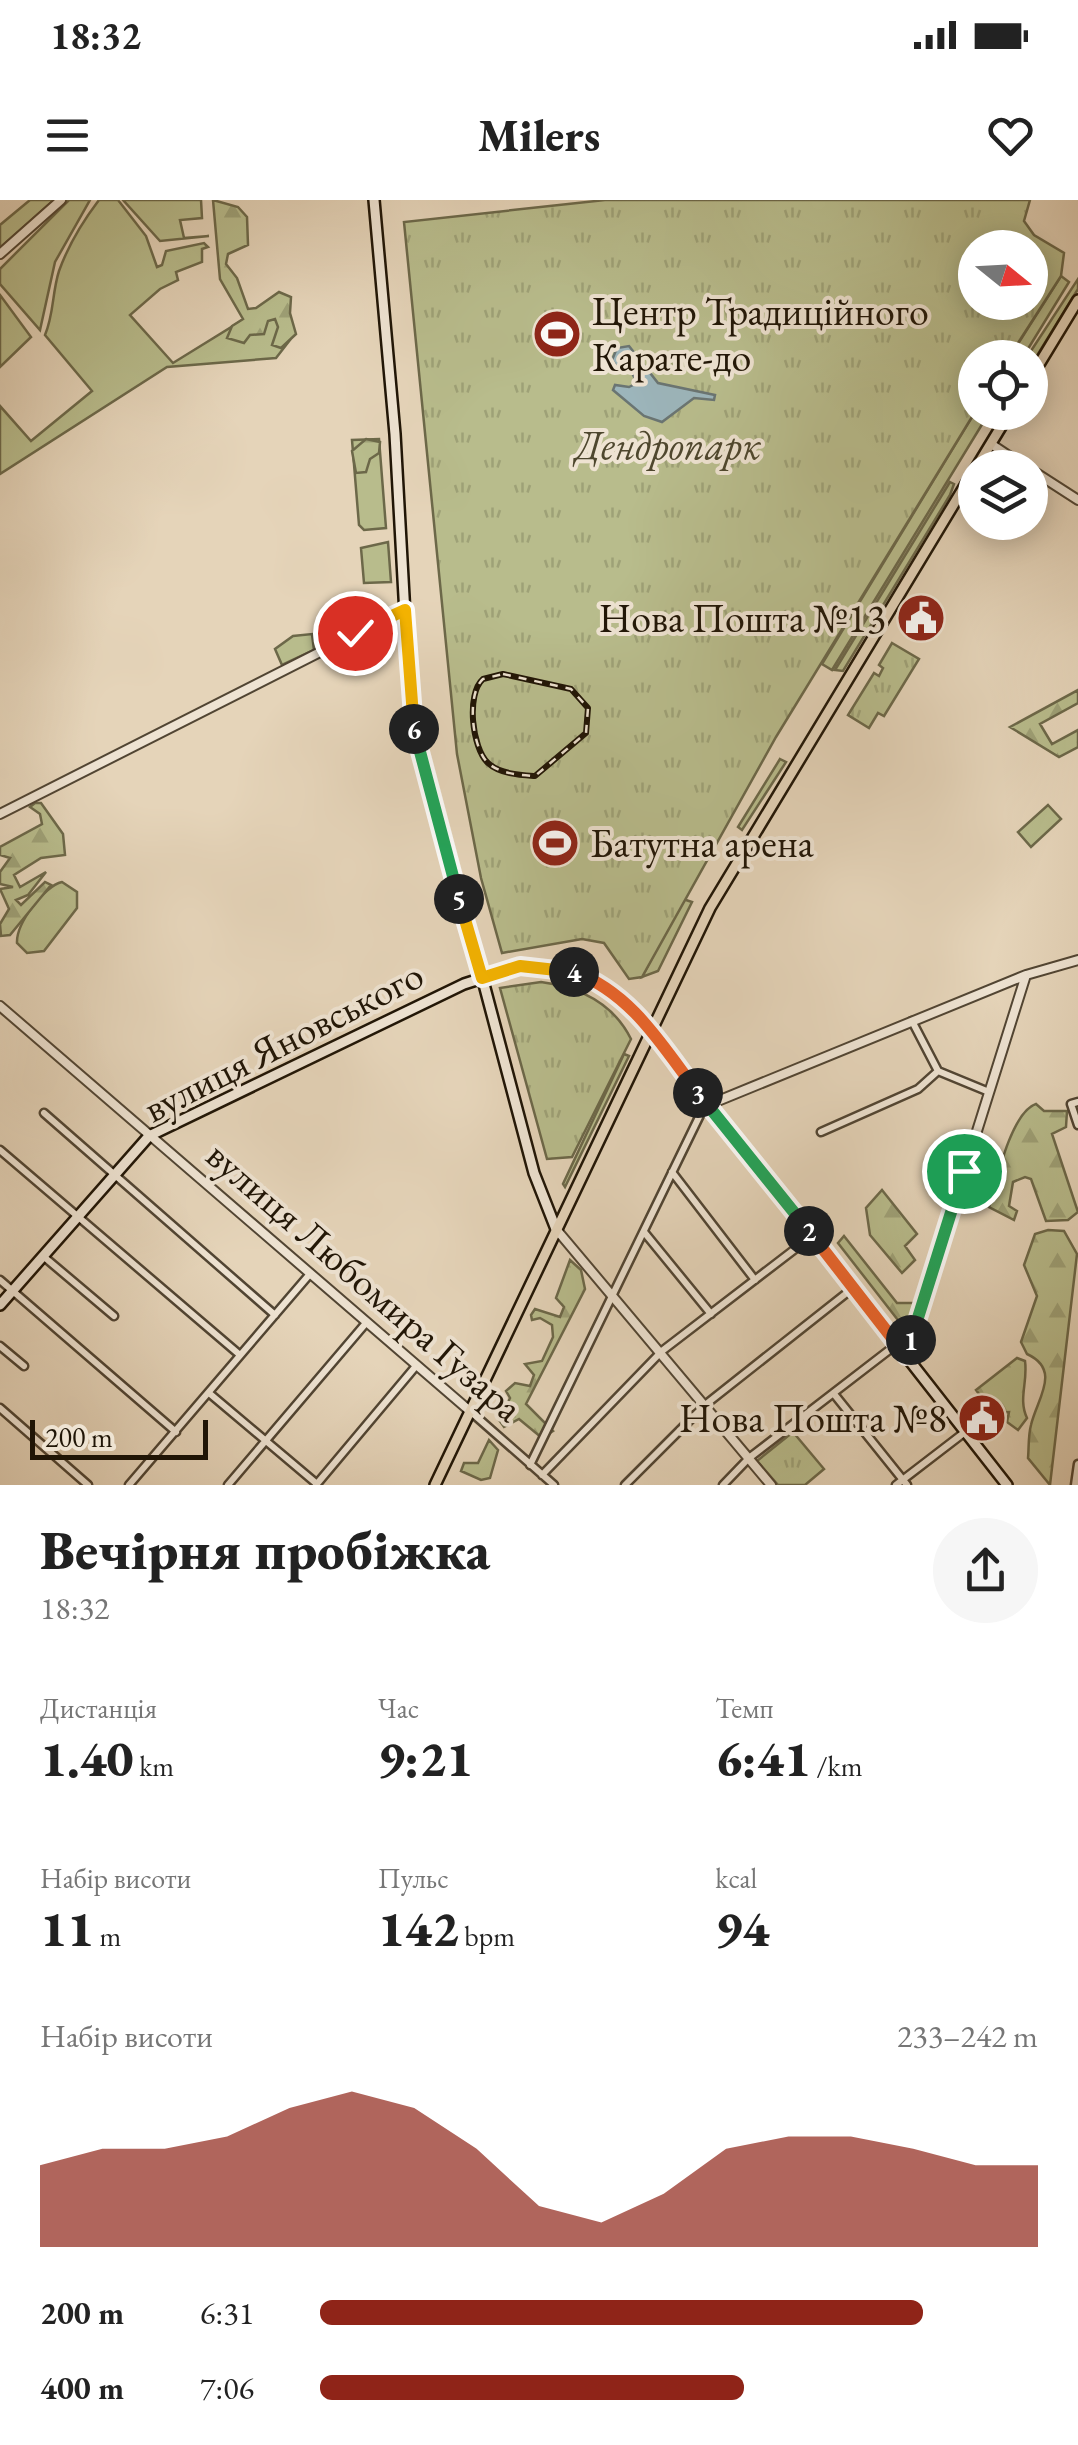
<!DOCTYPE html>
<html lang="uk">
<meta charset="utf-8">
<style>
body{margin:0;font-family:"EB Garamond",serif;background:#f6f6f6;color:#222;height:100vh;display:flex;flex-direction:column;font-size:38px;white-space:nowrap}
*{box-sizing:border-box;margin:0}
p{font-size:32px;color:#767676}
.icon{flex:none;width:55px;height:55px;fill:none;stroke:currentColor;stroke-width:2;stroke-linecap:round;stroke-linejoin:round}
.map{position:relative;height:1285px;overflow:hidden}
.panel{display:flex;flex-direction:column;background:#fff;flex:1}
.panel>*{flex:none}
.needle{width:65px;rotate:108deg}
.buttons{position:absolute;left:958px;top:30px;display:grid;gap:20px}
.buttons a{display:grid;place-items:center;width:90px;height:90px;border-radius:50%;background:#fff;box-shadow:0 5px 25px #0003;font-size:50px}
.scale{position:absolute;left:30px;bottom:25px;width:178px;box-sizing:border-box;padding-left:10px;border:5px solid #201506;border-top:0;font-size:28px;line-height:35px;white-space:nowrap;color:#201506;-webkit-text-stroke:8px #eee3d2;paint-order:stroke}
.pin{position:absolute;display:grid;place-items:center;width:85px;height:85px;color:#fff;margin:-42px;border:5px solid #fff;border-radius:50%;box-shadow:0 2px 10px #0007}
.km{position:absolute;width:50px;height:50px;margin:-25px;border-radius:50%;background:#222;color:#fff;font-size:28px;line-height:50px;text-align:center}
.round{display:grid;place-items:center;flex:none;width:105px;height:105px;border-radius:52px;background:#f6f6f6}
.headline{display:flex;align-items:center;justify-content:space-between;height:170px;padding:0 40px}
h1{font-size:55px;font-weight:800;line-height:75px}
.stats{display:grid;grid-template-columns:repeat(3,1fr);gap:15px;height:170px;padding:10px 40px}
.stats div{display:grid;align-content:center}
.stats b{font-size:50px;font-weight:800}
.stats small{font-size:28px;font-weight:400}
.stats p{font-size:28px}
.chart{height:280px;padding:20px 40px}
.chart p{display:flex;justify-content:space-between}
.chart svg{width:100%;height:180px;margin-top:10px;fill:#8f2418;opacity:.7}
ul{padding:0 40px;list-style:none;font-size:32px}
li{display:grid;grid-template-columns:160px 120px 1fr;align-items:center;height:75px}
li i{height:25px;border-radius:12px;background:#8f2418}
.status{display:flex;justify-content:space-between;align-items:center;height:70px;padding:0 50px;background:#fff;direction:ltr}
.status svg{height:28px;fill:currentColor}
header{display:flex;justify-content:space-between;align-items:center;height:130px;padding:0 40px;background:#fff;font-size:45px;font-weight:800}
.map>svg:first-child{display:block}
.green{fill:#b8bc8c;stroke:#6c6849;stroke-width:2.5}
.forest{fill:url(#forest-firs);stroke:#6c6849;stroke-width:2.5}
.park{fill:url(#park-tufts);stroke:#6c6849;stroke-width:2.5;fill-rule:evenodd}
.water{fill:#9cb5bb;stroke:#6a7573;stroke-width:2.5}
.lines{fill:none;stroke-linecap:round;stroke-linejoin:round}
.minor-casing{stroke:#514533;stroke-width:11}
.tertiary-casing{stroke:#514533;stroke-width:12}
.secondary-casing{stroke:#201506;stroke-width:14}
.primary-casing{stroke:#201506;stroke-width:14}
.minor{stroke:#eee3d2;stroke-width:6}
.tertiary{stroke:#eee3d2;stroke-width:8}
.secondary{stroke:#eee3d2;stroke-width:9}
.primary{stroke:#e5d4b9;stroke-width:9}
.rail-casing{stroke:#201506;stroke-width:6}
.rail{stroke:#eee3d2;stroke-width:2.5;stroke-dasharray:8;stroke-linecap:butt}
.split-1-casing{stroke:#fff;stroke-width:20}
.split-2-casing{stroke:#fff;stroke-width:20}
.split-3-casing{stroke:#fff;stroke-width:20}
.split-4-casing{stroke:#fff;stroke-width:20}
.split-5-casing{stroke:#fff;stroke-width:20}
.split-6-casing{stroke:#fff;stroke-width:20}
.split-7-casing{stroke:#fff;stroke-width:20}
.split-1{stroke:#22a559;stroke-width:12}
.split-2{stroke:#f0652b;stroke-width:12}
.split-3{stroke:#22a559;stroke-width:12}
.split-4{stroke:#f0652b;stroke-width:12}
.split-5{stroke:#f5b400;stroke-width:12}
.split-6{stroke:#22a559;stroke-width:12}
.split-7{stroke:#f5b400;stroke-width:12}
.labels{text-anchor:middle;stroke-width:8;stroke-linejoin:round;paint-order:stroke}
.poi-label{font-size:40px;fill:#201506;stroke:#eee3d2;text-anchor:start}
.park-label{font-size:40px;font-style:italic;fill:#4e472e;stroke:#eee3d2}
.street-label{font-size:40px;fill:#201506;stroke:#eee3d2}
</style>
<div class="status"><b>18:32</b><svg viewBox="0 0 49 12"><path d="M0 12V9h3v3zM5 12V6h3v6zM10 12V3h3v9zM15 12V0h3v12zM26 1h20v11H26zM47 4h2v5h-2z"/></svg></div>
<header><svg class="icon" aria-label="menu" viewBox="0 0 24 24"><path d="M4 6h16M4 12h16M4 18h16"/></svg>Milers<svg class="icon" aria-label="heart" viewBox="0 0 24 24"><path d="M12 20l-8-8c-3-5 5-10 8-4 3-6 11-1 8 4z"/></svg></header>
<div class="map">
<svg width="1078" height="1285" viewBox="0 0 1078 1285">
<defs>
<pattern id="forest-firs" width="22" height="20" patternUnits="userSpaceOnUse" patternTransform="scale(2.5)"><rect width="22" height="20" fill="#b8bc8c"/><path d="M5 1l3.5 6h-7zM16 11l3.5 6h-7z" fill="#9ea177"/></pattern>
<pattern id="park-tufts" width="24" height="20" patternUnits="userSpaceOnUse" patternTransform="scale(2.5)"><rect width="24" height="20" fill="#b8bc8c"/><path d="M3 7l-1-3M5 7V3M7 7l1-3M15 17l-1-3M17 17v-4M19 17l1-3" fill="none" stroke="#9ea177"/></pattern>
</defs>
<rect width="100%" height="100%" fill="#e5d4b9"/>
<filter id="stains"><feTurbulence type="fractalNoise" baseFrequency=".002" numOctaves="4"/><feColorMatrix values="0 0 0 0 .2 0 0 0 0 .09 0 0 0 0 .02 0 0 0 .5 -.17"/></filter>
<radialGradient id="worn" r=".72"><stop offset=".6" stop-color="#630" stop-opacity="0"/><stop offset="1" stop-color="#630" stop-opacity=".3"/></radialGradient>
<!-- green -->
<path class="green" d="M30 0H54L0 48V25Z
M69 0H90L55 62 40 130 0 84V69Z
M99 0H118L146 36 157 67 162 65 166 51 204 43 208 47 202 49V62L176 72 178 80 160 89 130 115 173 163 283 95 290 140 276 158 167 167 0 274V206L31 241 92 191 45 135C54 114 52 93 59 71 68 46 83 21 99 0Z
M123 0H201L202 18 180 20 184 38 209 36 160 41Z
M1061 76 1069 82 1023 157 1009 158Z
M1078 79V89L1030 167 1027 157Z
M0 95 31 137 0 167Z
M975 212 989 213 832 470 822 464Z
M379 239 386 328 364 330 359 325 352 240Z
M950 282 954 284 950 295 843 471 835 470Z
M388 342 391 382 364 383 361 348Z
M312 434 314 450 282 465 275 449 293 436Z
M780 559 786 562 742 630 738 627Z
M1048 605 1061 619 1031 647 1018 632Z
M62 682 77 692V708L44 751 27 753 17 743C16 724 44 686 62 682Z
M683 699 692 702 658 771 642 777Z
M624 854 629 856 565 987 563 984Z"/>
<!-- forest -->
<path class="forest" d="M213 0 238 7 247 17 248 45 228 54 226 64 237 78 248 109 256 108 279 92 291 97 290 113 296 134 281 148 272 145 278 127 275 119 268 121 264 134 250 135 244 143 227 138 232 126 243 119 220 79Z
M366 239 380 242 379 253 370 259 366 272 356 273 352 251Z
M1078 490V503L1040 524 1052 544 1078 530V547L1059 557 1010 527Z
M35 603H41L63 634 65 655 41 658 14 675 20 687 46 672 28 695 16 700 21 705 45 682 51 685 10 735 1 736 0 724 9 709 0 689 13 687 0 684V672L10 658 0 655V647L42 624 40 614 30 607Z
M1036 904 1044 911H1067L1066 927 1052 934 1078 1012 1068 1020 1046 1021 1031 979 1025 977 1013 982 1009 1006 1017 1011 1014 1020 989 1007C996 982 1011 912 1036 904Z
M882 990 917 1034 905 1046 915 1060 902 1073 870 1035 866 1008Z
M1048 1030 1064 1031 1077 1054 1050 1285 1028 1258C1029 1248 1028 1236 1031 1225 1037 1199 1062 1170 1027 1154L1021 1142 1037 1096 1024 1065 1035 1034Z
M844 1036 897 1103H919L908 1133 838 1043Z
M570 1060 581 1070 585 1089 526 1204 553 1231 542 1238 519 1219 504 1227 499 1220 510 1198 506 1191 515 1183 530 1186 534 1175 525 1164 542 1161 553 1137 552 1125 540 1118 532 1120 531 1115 535 1109 560 1117 564 1107 556 1098Z
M1017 1158 1025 1161C1028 1182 1018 1199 1027 1218L1018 1230 1007 1222 1009 1212 993 1213 976 1190Z
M489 1240 498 1250 490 1278 481 1280 461 1271 464 1263H478Z"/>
<!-- park -->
<path class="park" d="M605 0H1030L1024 21 1034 35 1064 53 1061 76 1009 157 975 158V212L776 537 642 777 629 779 604 743 582 739 502 753 481 678 457 554 404 22ZM975 48H1030V102H975Z
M892 443 919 459 884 516 878 513 869 528 848 515 874 473 879 476 883 468 879 465Z
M541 782C580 787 613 803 631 839L572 957 547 959 500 788Z
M793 1232 824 1269 805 1285H778L757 1261Z"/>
<!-- water -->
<path class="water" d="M629 146 658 183 715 195 714 200 694 198 662 222 644 216 613 190 615 185 629 187 637 183 631 171 619 170 612 160 617 148Z"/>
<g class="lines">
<!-- minor casing -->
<g class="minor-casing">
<path id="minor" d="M912 821 938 871 989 892
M1078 902 1071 904 1078 925
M44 913 275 1115
M821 932 918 889 938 871
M0 950 240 1155
M672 972 755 1080
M644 1032 711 1114
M43 1056 114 1116
M0 1080 176 1232
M0 1146 24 1166
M209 1193 317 1284
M834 1194 907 1285
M0 1208 88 1285
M471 1212 554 1285
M530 1265 701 913 708 905
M542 1275 662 1151 812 1036
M129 1285 309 1075
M228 1285 366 1123
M316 1285 416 1166
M625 1285 705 1205 853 1088
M723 1285 749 1258 897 1144
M896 1285 965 1232
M1075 1285 1078 1264"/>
</g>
<!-- tertiary casing -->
<g class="tertiary-casing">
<path id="tertiary" d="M0 54 61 0
M991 244 1027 268
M1030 269 1078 300
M0 614 405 409
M0 806 471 1212
M708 905 1026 775 1078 760
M556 1029 771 1285
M906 1157 1026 775"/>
</g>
<!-- secondary casing -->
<g class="secondary-casing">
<path id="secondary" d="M374 0 395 234 410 505 534 973 556 1029
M0 1105 149 936 464 784 520 766 549 767 588 777 640 816 1007 1285"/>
</g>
<!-- primary casing -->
<g class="primary-casing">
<path id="primary" d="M1030 179 1078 100
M976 268 1010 212
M435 1285 710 708 975 269"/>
</g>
<!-- minor -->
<use href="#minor" class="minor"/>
<!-- tertiary -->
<use href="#tertiary" class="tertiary"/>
<!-- secondary -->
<use href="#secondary" class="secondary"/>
<!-- primary -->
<use href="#primary" class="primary"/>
<!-- rail casing -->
<g class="rail-casing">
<path id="rail" d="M503 474 571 489 588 508 586 533 535 576C520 575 500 574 488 563 472 548 466 494 483 479Z"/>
</g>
<!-- rail -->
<use href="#rail" class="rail"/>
</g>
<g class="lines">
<!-- split-1 casing -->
<g class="split-1-casing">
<path id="split-1" d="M911 1140 964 971"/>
</g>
<!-- split-2 casing -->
<g class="split-2-casing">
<path id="split-2" d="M809 1031 906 1156 911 1140"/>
</g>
<!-- split-3 casing -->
<g class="split-3-casing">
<path id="split-3" d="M698 893 809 1031"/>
</g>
<!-- split-4 casing -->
<g class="split-4-casing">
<path id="split-4" d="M574 772C632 793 663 847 698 893"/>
</g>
<!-- split-5 casing -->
<g class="split-5-casing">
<path id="split-5" d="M459 699 482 778 520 766 574 772"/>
</g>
<!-- split-6 casing -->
<g class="split-6-casing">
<path id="split-6" d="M414 529 459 699"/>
</g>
<!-- split-7 casing -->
<g class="split-7-casing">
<path id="split-7" d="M355 433 405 410 414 529"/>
</g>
<!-- split-1 -->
<use href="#split-1" class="split-1"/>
<!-- split-2 -->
<use href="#split-2" class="split-2"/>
<!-- split-3 -->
<use href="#split-3" class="split-3"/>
<!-- split-4 -->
<use href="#split-4" class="split-4"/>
<!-- split-5 -->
<use href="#split-5" class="split-5"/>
<!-- split-6 -->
<use href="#split-6" class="split-6"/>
<!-- split-7 -->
<use href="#split-7" class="split-7"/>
</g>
<!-- icons -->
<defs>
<g id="stadium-disc" transform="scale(2.5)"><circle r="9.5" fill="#8f2418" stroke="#eee3d2"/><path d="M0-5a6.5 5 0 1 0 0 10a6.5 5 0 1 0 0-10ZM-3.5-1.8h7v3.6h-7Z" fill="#fff"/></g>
<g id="civic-disc" transform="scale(2.5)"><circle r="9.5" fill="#8f2418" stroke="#eee3d2"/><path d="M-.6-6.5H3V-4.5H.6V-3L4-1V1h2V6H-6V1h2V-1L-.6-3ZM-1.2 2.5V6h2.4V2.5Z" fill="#fff"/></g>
</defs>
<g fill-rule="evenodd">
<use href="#stadium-disc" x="557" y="134"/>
<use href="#civic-disc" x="921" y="418"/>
<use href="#stadium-disc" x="555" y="643"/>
<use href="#civic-disc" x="982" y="1218"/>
</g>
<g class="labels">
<!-- poi labels -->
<g class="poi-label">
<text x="592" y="125">Центр Традиційного<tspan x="592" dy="46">Карате-до</tspan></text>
<text x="886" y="432" text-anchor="end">Нова Пошта №13</text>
<text x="590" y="657">Батутна арена</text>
<text x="947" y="1232" text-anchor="end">Нова Пошта №8</text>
</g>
<!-- park labels -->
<g class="park-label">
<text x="668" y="259">Дендропарк</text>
</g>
<!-- street labels -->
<g class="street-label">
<text transform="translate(283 841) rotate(-27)" y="14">вулиця Яновського</text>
<text transform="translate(365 1081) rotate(41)" y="14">вулиця Любомира Гузара</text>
</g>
</g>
<rect width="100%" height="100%" filter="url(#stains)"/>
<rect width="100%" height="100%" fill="url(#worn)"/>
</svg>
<div class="buttons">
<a><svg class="needle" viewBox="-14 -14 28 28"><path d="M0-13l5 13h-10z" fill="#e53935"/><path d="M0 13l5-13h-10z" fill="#767676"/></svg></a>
<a><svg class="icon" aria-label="locate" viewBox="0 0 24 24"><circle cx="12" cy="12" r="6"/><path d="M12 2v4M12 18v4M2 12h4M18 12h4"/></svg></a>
<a><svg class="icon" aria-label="layers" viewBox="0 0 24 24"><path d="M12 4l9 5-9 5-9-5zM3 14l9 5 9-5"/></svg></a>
</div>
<div class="scale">200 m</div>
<div class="pin" style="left:964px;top:971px;background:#1e9e55"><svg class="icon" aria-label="arrive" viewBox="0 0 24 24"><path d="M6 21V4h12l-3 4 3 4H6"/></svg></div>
<div class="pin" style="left:355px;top:433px;background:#d93025"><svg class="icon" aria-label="check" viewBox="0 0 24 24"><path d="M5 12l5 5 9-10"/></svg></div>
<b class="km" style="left:911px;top:1140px">1</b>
<b class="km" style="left:809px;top:1031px">2</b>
<b class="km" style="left:698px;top:893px">3</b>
<b class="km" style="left:574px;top:772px">4</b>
<b class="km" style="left:459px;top:699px">5</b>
<b class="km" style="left:414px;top:529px">6</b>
</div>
<section class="panel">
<div class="headline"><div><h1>Вечірня пробіжка</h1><p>18:32</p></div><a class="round"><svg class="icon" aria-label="share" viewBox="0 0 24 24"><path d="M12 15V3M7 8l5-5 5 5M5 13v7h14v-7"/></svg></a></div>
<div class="stats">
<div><p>Дистанція</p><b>1.40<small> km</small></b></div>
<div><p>Час</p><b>9:21</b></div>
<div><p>Темп</p><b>6:41<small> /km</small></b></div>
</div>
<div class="stats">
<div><p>Набір висоти</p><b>11<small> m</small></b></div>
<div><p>Пульс</p><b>142<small> bpm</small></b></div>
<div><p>kcal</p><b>94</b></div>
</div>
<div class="chart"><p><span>Набір висоти</span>233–242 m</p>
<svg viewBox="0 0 160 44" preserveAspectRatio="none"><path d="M0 44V24L10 20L20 20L30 17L40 10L50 6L60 10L70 20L80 34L90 38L100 31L110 20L120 17L130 17L140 20L150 24L160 24V44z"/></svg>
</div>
<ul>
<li><b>200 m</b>6:31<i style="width:84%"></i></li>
<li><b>400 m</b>7:06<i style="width:59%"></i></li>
</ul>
</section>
